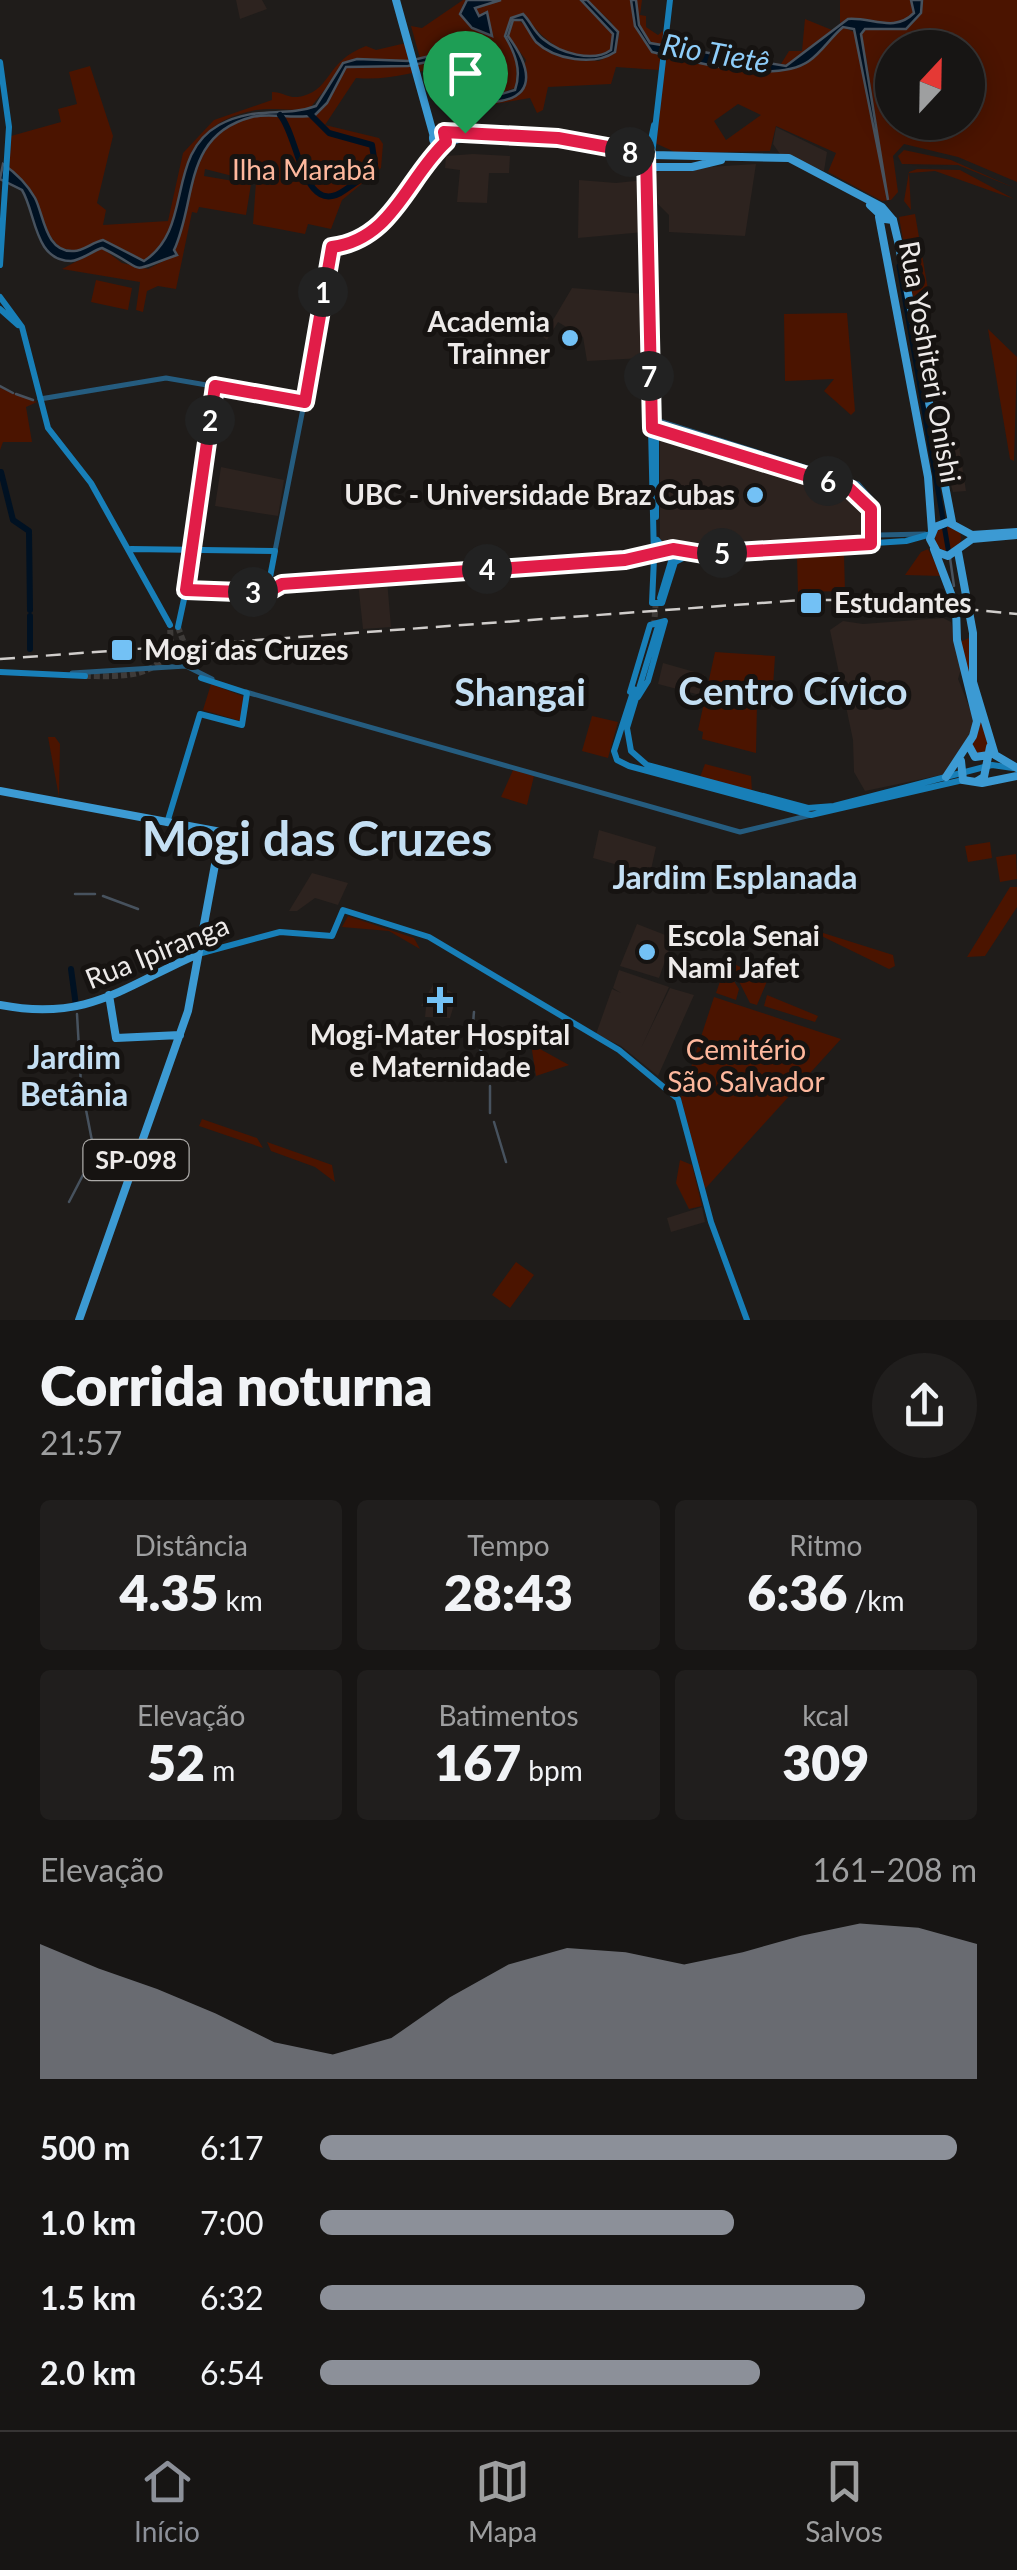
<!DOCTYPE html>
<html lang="pt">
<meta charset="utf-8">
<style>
body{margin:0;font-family:Lato,sans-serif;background:#201e1d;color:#f1f3f6;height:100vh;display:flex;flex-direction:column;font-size:38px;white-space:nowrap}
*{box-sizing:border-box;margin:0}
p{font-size:32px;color:#9e9fa0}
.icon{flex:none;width:55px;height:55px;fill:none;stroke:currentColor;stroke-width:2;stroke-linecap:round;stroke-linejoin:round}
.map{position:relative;height:1320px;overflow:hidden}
.side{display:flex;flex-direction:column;background:#171514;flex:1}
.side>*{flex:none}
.needle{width:65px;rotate:22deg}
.tools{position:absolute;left:875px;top:30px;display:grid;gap:20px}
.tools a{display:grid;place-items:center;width:110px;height:110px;border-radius:50%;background:#171514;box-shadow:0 5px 25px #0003,0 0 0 2px #363434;font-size:50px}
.pin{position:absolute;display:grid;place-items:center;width:85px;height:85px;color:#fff;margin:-102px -42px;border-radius:50% 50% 50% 0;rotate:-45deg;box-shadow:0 0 10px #0007}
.pin .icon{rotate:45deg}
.km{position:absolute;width:50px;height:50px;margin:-25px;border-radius:50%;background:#222;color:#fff;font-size:28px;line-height:50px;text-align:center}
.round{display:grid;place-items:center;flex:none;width:105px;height:105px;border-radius:52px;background:#201e1d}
.overview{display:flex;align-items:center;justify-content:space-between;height:170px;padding:0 40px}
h1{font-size:55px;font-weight:800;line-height:75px}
.figures{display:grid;grid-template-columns:repeat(3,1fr);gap:15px;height:170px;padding:10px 40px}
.figures div{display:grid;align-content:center;border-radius:10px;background:#201e1d;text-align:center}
.figures b{font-size:50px;font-weight:800}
.figures small{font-size:28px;font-weight:400}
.figures p{font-size:28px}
.chart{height:280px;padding:20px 40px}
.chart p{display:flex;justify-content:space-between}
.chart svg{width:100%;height:180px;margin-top:10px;fill:#8c9099;opacity:.7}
ul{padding:0 40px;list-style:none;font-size:32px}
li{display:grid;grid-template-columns:160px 120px 1fr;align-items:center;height:75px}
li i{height:25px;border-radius:12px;background:#8c9099}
.menu{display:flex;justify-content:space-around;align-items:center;height:140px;border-top:2px solid #363434;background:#171514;font-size:28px;color:#9e9fa0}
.menu a{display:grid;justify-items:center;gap:5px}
.menu .active{color:#8c9099}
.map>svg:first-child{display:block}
.built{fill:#2d231f}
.green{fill:#4b1400;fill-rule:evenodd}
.water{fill:#012;stroke:#47525e;stroke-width:2.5}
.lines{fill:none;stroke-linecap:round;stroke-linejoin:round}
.stream{stroke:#47525e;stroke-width:2.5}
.canal{stroke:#012;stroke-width:5}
.river{stroke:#012;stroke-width:6}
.secondary-tunnel{stroke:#3e3b39;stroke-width:6;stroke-dasharray:6 3;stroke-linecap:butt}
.tertiary{stroke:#255c7f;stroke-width:5}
.secondary{stroke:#187fb8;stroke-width:6}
.primary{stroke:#3c9ad3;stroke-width:8}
.rail{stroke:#d0cdcb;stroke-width:2.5;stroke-dasharray:15 8;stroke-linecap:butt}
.route-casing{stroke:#fff;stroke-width:20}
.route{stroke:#e11d48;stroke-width:12}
.poi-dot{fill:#73c1f5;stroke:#161311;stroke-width:4}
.labels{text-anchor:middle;stroke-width:10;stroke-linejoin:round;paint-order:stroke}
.shield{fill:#161311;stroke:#acaaa8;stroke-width:2.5}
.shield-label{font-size:25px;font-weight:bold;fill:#edeae9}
.park-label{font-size:28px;fill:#feb89d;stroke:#161311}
.poi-label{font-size:28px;font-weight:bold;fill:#edeae9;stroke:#161311;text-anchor:start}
.street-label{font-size:28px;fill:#edeae9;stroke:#161311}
.water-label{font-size:30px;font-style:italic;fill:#8ecdf9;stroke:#161311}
.quarter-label{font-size:32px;font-weight:bold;fill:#c4dff3;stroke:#161311}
.district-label{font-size:38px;font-weight:bold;fill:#c4dff3;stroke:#161311}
.town-label{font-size:48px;font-weight:bold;fill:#c4dff3;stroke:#161311}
</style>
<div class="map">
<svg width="1017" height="1320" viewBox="0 0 1017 1320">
<rect width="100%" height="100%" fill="#1f1c1a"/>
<!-- built -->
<path class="built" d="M236 0H262L267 9 240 19Z
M776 127 827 152 824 171 780 154 773 144Z
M473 154 510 156 509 173H489L487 203 457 202 460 170 445 168 446 156Z
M756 164 745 236 669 232V215L655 201 652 178 661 170Z
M579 180 616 183 644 180V232L578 238Z
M572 288 644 294 643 358 587 361 583 337 558 322 547 340 543 337Z
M660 434 840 490 867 506 871 525 854 540 693 550 664 546 660 543Z
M959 446 966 491 953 492 941 450Z
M221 467 284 480 278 516 215 506Z
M387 580 391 627 363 629 358 582Z
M943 618 951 622 961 669 958 679 974 719 970 735 946 774 865 791 854 772 853 740 830 630 843 621 863 624Z
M663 663 705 675 700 695 658 684Z
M314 840a11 11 0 1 1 22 0a11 11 0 1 1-22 0Z
M599 830 656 847 650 874 593 858Z
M312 873 348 883 338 905 315 898 297 911H289Z
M637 924 673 938 659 978 620 966Z
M619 970 669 987 641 1048 670 988 694 995 658 1076 621 1046 596 1034 612 989 621 993 613 988Z
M434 983 457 995 450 1018 425 1017 426 1007 421 1006Z
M702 1207 705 1222 671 1232 667 1218Z"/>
<!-- green -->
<path class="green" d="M463 0H467L462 6 491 31 487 13 479 16 475 8 501 0H581L613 34 611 50C580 71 543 41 526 17L511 18 505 36 516 57 517 87 494 96C471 71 459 51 420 58L411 26 422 28Z
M587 0H631L635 26 652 52 661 54 659 70 616 67 611 84 548 87 543 110 537 113 530 98 489 105C441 43 418 84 356 78L325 125 379 138 383 144 381 168 342 200 331 229 308 224 305 234 253 224 256 182 205 169 204 176 251 184 246 215 199 207 197 213 192 212 176 289 158 286 147 291 143 312 136 310 140 282 62 269 102 248 122 263 148 269 177 254 174 249C199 200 177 135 252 117 272 113 294 118 315 115L346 67C365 65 383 68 402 66 453 63 453 50 488 98L514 97 526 60 508 36 509 23 517 19 564 57 599 61 608 56 619 37 611 22Z
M636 0H642L640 15 646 16V27L658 35 664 30 662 47C639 40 638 21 636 0Z
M840 0H911L914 13C891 36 865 10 840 23Z
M922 0H1017V182L958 157 904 144 893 156 898 192 891 200 882 201 828 172 836 153 776 126 770 151 677 153 655 143 666 54 723 67 794 69 843 27 858 34 865 29H906ZM892 48H968V122H892ZM862 54 866 56 888 199ZM738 104 761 115 726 140 714 121Z
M805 19 832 30C815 49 799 66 772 66L666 47 667 42 725 57 728 50 740 54 743 49 756 55V61L781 64 789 51H802Z
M406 43 409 61 349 60 310 108C293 112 274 107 256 110 154 129 205 221 145 261L103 240 77 251 60 248 46 231 36 199 9 168 11 136 61 122 58 109 77 104 69 72 90 66 113 136 97 203 106 210 103 225 168 221 183 153 214 120 272 100V92C284 92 289 100 303 96 332 88 326 61 366 46L376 50Z
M904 150 951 160 1017 189 958 165 902 164 898 156Z
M917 169 960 170 1014 199 935 171 909 173 911 210 904 201 909 172Z
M915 214 931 307 915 309 899 217Z
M96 280 132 288 128 310 91 302Z
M847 313 855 411 851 415 824 391 834 379 785 381 784 314Z
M988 329 1017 357 1014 461 1010 459Z
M0 388 37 402 26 407 32 442H3L0 450Z
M935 538a13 13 0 1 1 26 0a13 13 0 1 1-26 0Z
M928 549 942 576 905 575 921 552Z
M844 555 845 591 798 592 797 557Z
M969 638 970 676 989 745 987 751 976 755 972 745 980 725 960 642Z
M715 652 775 656 772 702 757 703 756 753 702 739 703 732 698 730Z
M211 684 245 697 240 721 203 710Z
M592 716 618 722 608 758 582 751Z
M48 737H55L60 744 59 797Z
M705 764 751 776 752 792 700 777Z
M513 770 534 776 527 805 501 797Z
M990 842 992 858 968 862 965 846Z
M1016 854 1017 879 1000 882 996 857Z
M1010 887H1017V907L985 956 967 957Z
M348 916 414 938 420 949 389 931 342 927Z
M801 926 893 955 895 966 889 969Z
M729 962 768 979 757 1005 750 1003Z
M725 967 739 989 736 1000 716 993Z
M767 995 818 1016 815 1022 764 1006Z
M714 997 841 1039 704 1190 681 1098Z
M531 1044 569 1065 536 1076Z
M202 1119 257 1138 263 1148 199 1126Z
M267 1142 332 1165 335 1182 315 1167 271 1151Z
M680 1160 692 1165 702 1206 689 1209 676 1183Z
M516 1262 534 1275 510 1308 492 1295Z"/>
<!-- water -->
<path class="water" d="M467 0H501L475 8 479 16 487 12 492 36 472 28 460 14Z
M581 0H587L618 32 615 52C594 66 555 60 536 42 531 36 527 27 522 20H513L508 36C527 62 542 97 494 102L465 69 441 59 408 66 346 67 327 103 315 115C294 120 272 112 252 117 182 135 197 201 174 250L177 255C122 274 152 272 102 248 92 251 82 260 71 261 34 261 36 213 22 190L0 179 3 164C16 173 27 184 35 198 44 215 45 253 74 251 83 251 93 242 103 240L144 261C194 229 165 155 219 125 256 105 284 118 316 106L343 63 357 59 409 61 438 54 455 58 474 70 494 96 515 90C522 70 515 53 505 36L511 18 523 14C531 22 534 32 543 39 560 53 593 63 611 50L613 34Z
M631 0H636L639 25 650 43 786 66 848 19C872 17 894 33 914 13L911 0H922L921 13 906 29H865L861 34 888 200 854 29 843 27C830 38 822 52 809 61 775 85 691 61 652 52L635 26Z"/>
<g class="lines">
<!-- stream -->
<path class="stream" d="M0 386 13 393
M16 394 33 400
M950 558 954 586
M75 894H95
M103 896 138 909
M474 1012C470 1046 486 1049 491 1078
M77 1014 81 1084 93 1146 87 1167
M490 1113V1086
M494 1122 506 1162
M69 1202 83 1175"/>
<!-- canal -->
<path class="canal" d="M899 266 949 554"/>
<!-- river -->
<path class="river" d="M280 115C299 137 303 220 345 190 356 182 368 176 375 165L372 145 329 133 310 114
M1 472 13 520 29 531 30 610
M30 616V649
M71 969 76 1006"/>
<!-- secondary-tunnel -->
<path class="secondary-tunnel" d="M654 626 656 599
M178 627 194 670
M85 676C116 676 154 680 171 648L170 625"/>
<!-- tertiary -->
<path class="tertiary" d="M334 242 348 239
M332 247C388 239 412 184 443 145
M40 399 166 378 305 402
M659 421 858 484 872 500 879 535 871 544
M659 429 845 486 869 505 871 536
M879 535 925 534
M275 551 313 358 330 246
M186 590 215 387
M72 673 186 666 212 679
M246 692 740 832 811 815"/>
<!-- secondary -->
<path class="secondary" d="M0 62 9 127 0 265
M652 155 670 0
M652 271 656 420 661 425 656 433V517
M0 297 22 327 48 428 91 483 170 625
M0 309 18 325
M657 540 672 558 660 598
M857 545 872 533
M131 549 275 551 267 593
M650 555 673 549 692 552
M688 555 906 541 931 534
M654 558 645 169 654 125
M268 583 654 558 652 603H662L675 562 689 555
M658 626 627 728 631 751 647 765 808 808 834 806 992 765 1013 768
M178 627 186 590 267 593
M0 672 85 676
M634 689 614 751 617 760 629 766 811 815 963 780
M630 692 650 625 665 621 648 681 638 697
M167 823 200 714 242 725 247 693 201 678
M198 954 280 932 332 936 343 910 429 937 619 1050 678 1099 711 1222 747 1320"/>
<!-- primary -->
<path class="primary" d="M396 0 434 137
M433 138a7 7 0 1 1 14 0a7 7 0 1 1-14 0Z
M445 132 559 139 652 155 789 158 882 207 893 220 898 241 952 522
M446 142 466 137
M629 156 655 167H692L721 160
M870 205 885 219 893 220
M879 217 928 477 932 531
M1017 532 972 535 948 522 935 527 930 539 937 552 948 556 972 539 1017 535
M934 549 956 607 957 640 977 721 973 736 946 777
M958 552 973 633V682L995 755 1017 768
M969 746 975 757 989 755
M961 761 963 780 982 783 1017 776
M976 782 984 777 990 747
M0 791 221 832 188 1011 79 1320
M109 995 116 1038 180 1035
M0 1005C87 1022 123 987 198 954"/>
<!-- rail -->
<path class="rail" d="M0 659 802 600H874L1017 614"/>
</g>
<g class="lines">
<!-- route casing -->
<g class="route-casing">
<path id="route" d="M444 132 558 138 646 154 652 428 850 489 871 509V544L703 554 673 549 625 560 282 584 266 593 186 590 215 386 305 402 332 247C393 239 407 178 446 142Z"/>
</g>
<!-- route -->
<use href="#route" class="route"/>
</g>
<!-- markers -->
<g class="poi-dot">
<circle cx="570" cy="338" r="10"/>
<circle cx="755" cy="495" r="10"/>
<rect x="799" y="591" width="24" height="24" rx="5"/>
<rect x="110" y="638" width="24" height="24" rx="5"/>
<circle cx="647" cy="952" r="10"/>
<path d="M435 985h10v10h10v10h-10v10h-10v-10h-10v-10h10z"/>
</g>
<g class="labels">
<!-- shield labels -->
<rect class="shield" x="83.5" y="1140" width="105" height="40" rx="8"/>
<g class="shield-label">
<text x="136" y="1169">SP-098</text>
</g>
<!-- park labels -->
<g class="park-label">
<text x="304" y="180">Ilha Marabá</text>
<text x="746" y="1060">Cemitério<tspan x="746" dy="32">São Salvador</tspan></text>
</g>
<!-- poi labels -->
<g class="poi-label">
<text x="550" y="332" text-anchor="end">Academia<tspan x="550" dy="32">Trainner</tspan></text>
<text x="735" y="505" text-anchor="end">UBC - Universidade Braz Cubas</text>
<text x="834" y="613">Estudantes</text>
<text x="144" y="660">Mogi das Cruzes</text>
<text x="667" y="946">Escola Senai<tspan x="667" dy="32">Nami Jafet</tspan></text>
<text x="440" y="1045" text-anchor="middle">Mogi-Mater Hospital<tspan x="440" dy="32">e Maternidade</tspan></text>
</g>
<!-- street labels -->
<g class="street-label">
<text transform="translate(930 362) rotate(80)" y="10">Rua Yoshiteri Onishi</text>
<text transform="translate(157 952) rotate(-22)" y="10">Rua Ipiranga</text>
</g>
<!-- water labels -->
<g class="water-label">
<text transform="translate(716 54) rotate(10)" y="10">Rio Tietê</text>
</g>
<!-- quarter labels -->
<g class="quarter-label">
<text x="735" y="889">Jardim Esplanada</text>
<text x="74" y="1069">Jardim<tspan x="74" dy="37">Betânia</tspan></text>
</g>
<!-- district labels -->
<g class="district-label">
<text x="793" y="705">Centro Cívico</text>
<text x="520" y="706">Shangai</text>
</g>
<!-- town labels -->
<g class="town-label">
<text x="317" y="856">Mogi das Cruzes</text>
</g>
</g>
</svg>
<div class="tools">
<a><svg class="needle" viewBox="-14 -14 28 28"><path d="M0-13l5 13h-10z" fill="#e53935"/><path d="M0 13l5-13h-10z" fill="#9e9fa0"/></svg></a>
</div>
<div class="pin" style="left:465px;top:133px;background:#1e9e55"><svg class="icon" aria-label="arrive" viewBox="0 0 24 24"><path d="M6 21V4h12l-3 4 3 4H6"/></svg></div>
<b class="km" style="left:323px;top:292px">1</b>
<b class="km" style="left:210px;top:420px">2</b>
<b class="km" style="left:253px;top:592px">3</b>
<b class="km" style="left:487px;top:569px">4</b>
<b class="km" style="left:722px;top:553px">5</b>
<b class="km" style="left:828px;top:481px">6</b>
<b class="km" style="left:649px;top:376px">7</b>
<b class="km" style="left:630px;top:152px">8</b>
</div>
<section class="side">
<div class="overview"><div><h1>Corrida noturna</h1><p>21:57</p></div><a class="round"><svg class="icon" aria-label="share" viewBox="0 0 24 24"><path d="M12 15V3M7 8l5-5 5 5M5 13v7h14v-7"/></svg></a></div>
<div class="figures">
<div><p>Distância</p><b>4.35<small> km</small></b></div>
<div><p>Tempo</p><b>28:43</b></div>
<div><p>Ritmo</p><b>6:36<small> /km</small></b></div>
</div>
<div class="figures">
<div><p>Elevação</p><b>52<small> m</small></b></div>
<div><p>Batimentos</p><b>167<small> bpm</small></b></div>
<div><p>kcal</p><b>309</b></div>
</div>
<div class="chart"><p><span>Elevação</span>161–208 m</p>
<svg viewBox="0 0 160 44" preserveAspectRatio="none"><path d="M0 44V11L10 17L20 22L30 28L40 35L50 38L60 34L70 24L80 16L90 12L100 13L110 16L120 13L130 9L140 6L150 7L160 11V44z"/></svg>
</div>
<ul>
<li><b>500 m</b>6:17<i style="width:97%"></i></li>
<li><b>1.0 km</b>7:00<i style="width:63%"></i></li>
<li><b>1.5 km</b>6:32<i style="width:83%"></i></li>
<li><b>2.0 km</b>6:54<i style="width:67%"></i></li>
</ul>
</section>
<nav class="menu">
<a class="active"><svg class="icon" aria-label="home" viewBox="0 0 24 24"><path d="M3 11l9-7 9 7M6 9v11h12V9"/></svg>Início</a>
<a><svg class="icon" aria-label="map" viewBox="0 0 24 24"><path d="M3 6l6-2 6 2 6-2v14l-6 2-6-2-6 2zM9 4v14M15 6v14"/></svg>Mapa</a>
<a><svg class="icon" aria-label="saved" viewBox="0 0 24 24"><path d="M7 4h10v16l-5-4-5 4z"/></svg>Salvos</a>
</nav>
